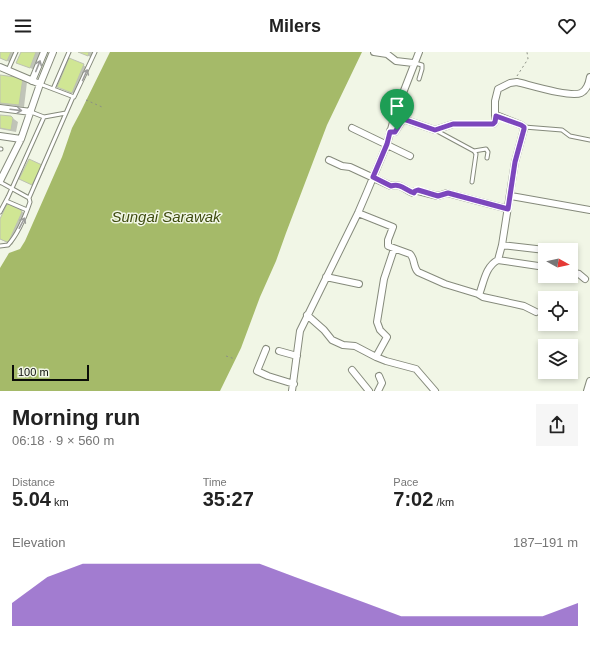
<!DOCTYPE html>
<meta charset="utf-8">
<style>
body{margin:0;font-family:Arial,sans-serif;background:#f6f6f6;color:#222;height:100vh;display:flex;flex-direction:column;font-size:15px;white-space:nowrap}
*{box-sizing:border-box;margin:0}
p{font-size:13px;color:#767676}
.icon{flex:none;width:22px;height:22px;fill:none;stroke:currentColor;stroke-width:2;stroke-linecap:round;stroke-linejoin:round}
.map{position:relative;height:339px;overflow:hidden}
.side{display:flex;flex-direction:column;background:#fff;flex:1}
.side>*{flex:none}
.needle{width:26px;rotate:98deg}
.fabs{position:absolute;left:538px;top:191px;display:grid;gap:8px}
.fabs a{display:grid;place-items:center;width:40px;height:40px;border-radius:0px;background:#fff;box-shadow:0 2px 6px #0003;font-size:20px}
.scale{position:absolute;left:12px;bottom:10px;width:77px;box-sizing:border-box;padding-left:4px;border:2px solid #0b0d08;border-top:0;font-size:11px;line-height:14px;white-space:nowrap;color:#0b0d08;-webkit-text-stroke:3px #f1f6e6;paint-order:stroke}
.pin{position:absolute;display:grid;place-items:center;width:34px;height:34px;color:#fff;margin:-41px -17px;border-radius:50% 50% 50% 0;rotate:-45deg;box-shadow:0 0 4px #0007}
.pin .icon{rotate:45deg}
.round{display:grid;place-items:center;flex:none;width:42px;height:42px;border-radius:0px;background:#f6f6f6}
.headline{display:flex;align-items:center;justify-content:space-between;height:68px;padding:0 12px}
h1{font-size:22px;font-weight:700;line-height:30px}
.stats{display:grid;grid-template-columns:repeat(3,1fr);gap:6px;height:68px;padding:4px 12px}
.stats div{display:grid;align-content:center}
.stats b{font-size:20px;font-weight:700}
.stats small{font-size:11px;font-weight:400}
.stats p{font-size:11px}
.chart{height:112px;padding:8px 12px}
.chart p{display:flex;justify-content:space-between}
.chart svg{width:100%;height:72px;margin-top:4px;fill:#7c46bd;opacity:.7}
header{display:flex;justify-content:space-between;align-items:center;height:52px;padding:0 12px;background:#fff;font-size:18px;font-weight:700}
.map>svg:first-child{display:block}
.water{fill:#a5ba69}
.shadow{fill:#0003}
.building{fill:#d0e694;stroke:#bdc2b2}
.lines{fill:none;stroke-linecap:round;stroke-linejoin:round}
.service-casing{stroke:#858a7b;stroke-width:5}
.minor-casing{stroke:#858a7b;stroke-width:8}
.path{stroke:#8c9085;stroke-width:1;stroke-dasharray:2 3;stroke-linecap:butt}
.service{stroke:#fff;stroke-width:3}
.minor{stroke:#fff;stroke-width:6}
.oneway{stroke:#9d9e9c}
.route-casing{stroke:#fff;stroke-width:8}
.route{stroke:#7c46bd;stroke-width:5}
.labels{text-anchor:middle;stroke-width:3;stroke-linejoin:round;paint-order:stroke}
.water-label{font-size:15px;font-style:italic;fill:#3f4c10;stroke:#f1f6e6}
</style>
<header><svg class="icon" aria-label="menu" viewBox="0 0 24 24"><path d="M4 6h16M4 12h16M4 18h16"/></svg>Milers<svg class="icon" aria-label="heart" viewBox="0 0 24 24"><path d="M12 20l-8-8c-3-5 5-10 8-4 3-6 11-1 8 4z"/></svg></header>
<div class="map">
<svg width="590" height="339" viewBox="0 0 590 339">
<rect width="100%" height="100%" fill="#f1f6e6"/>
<!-- water -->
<path class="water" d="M110 0H362L327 73 286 181 276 209 260 245 241 296 220 339H0V216L9 201 20 197 25 189 62 105 72 76 80 61Z"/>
<!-- shadow -->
<path class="shadow" d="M0 0H17L12 11 0 6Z
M22 0H42L35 18 23 13Z
M79 0H95L93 6Z
M83 13 88 16 77 43 63 37Z
M0 24 22 27 27 30 24 55 0 52Z
M0 64 11 65 18 70 16 80 0 77Z
M41 114 45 116 36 135 24 129Z
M21 159 27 163 12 193 0 187V170Z"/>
<!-- building -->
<path class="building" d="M0 0H11L7 9 0 6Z
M21 0H36L30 16 16 11Z
M78 0H89L88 4Z
M69 6 84 12 72 41 57 35Z
M0 23 23 26 19 53 0 51Z
M0 63 11 64 13 66 11 78 0 76Z
M29 107 42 113 32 133 19 127Z
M8 152 21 158 22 160 9 189 7 190 0 187V167L6 154Z"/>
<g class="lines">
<!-- service casing -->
<g class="service-casing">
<path id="service" d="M415 11 422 13V17L419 27
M8 18 16 0
M40 32 74 45 95 0
M53 37 69 0
M44 65 66 61
M524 75 562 78 570 84 590 88
M437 79 474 99 476 102 472 130
M0 97H1
M474 99 486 97 488 100 487 106
M0 130 29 146 73 45
M6 149 27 158
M0 160 8 145 44 65 31 60
M0 194 8 193C19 181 25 165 30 150L29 146"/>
</g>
<!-- minor casing -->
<g class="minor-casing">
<path id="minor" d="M374 0 387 2 396 9 413 11
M0 15 40 32
M32 29 44 0
M0 56 31 60
M352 76 410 104
M390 79 395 80 403 67 435 78 453 72H493L495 70V49L498 37 510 31 517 30C530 33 571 46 581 41 587 38 589 31 590 25
M0 84 21 87
M329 108 342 114 350 115 391 134C401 131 405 138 413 141L415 139H418L438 144 447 141 508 157
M0 129 21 87 40 32 53 0
M511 144 590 158
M358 161 393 175 388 188V194L410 202C415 207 413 215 418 220L445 232 478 242 480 240C484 229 486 214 498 208L502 193 515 110 524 77V75L521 73 496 63
M502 193 545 198
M498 208 545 215
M571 220 579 222 585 227
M326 225 359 232
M478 242 483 245 524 254 536 260
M307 263 324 278 332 288 343 293 355 294 376 305 387 285 380 278 377 270 384 227 394 197
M266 297 257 319 268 324 294 332
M279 299 297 304
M376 305 386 309 416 317 435 339
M352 318 369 339
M292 339 300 279 358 161 367 140 387 92 396 59 419 0
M378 339 382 331 379 324
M587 339 590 329"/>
</g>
<!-- path -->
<path class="path" d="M517 24 528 7 527 0
M86 48 102 55
M226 304 235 307"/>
<!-- service -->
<use href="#service" class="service"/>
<!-- minor -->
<use href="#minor" class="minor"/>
</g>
<!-- one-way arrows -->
<defs><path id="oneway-shaft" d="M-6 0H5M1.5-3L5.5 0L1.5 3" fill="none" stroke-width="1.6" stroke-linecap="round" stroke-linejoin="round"/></defs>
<g class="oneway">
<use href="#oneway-shaft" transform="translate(38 14) rotate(-68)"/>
<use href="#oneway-shaft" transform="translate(85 23) rotate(-66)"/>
<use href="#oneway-shaft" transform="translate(16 58) rotate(7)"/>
<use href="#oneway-shaft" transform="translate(22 171) rotate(-62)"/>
</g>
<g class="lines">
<!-- route casing -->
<g class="route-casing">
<path id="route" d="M496 64 521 73 524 75V77L515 110 508 157 448 141 438 144 418 138 415 139 414 141C405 138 401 131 391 134L373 125 387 92 390 80H395L403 67 435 78 453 72H493L495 70Z"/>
</g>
<!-- route -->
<use href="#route" class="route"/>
</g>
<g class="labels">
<!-- water labels -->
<g class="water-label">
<text x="166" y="170">Sungai Sarawak</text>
</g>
</g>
</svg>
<div class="fabs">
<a><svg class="needle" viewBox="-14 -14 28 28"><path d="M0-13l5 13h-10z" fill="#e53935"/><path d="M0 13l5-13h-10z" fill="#767676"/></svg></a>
<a><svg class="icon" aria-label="locate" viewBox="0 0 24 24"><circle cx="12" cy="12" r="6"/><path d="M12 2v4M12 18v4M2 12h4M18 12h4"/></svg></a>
<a><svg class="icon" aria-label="layers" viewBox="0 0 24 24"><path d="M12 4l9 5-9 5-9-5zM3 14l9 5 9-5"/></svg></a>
</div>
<div class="scale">100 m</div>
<div class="pin" style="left:397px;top:78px;background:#1e9e55"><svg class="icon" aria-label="arrive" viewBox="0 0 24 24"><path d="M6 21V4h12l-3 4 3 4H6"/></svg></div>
</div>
<section class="side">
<div class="headline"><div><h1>Morning run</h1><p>06:18 · 9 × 560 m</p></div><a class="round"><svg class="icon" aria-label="share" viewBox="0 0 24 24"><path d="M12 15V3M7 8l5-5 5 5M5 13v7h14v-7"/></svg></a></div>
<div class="stats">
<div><p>Distance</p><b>5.04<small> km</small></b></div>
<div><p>Time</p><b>35:27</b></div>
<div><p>Pace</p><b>7:02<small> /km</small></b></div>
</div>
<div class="chart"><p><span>Elevation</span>187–191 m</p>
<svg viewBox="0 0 160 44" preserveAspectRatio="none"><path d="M0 44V30L10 14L20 6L30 6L40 6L50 6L60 6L70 6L80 14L90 22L100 30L110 38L120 38L130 38L140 38L150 38L160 30V44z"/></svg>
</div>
</section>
